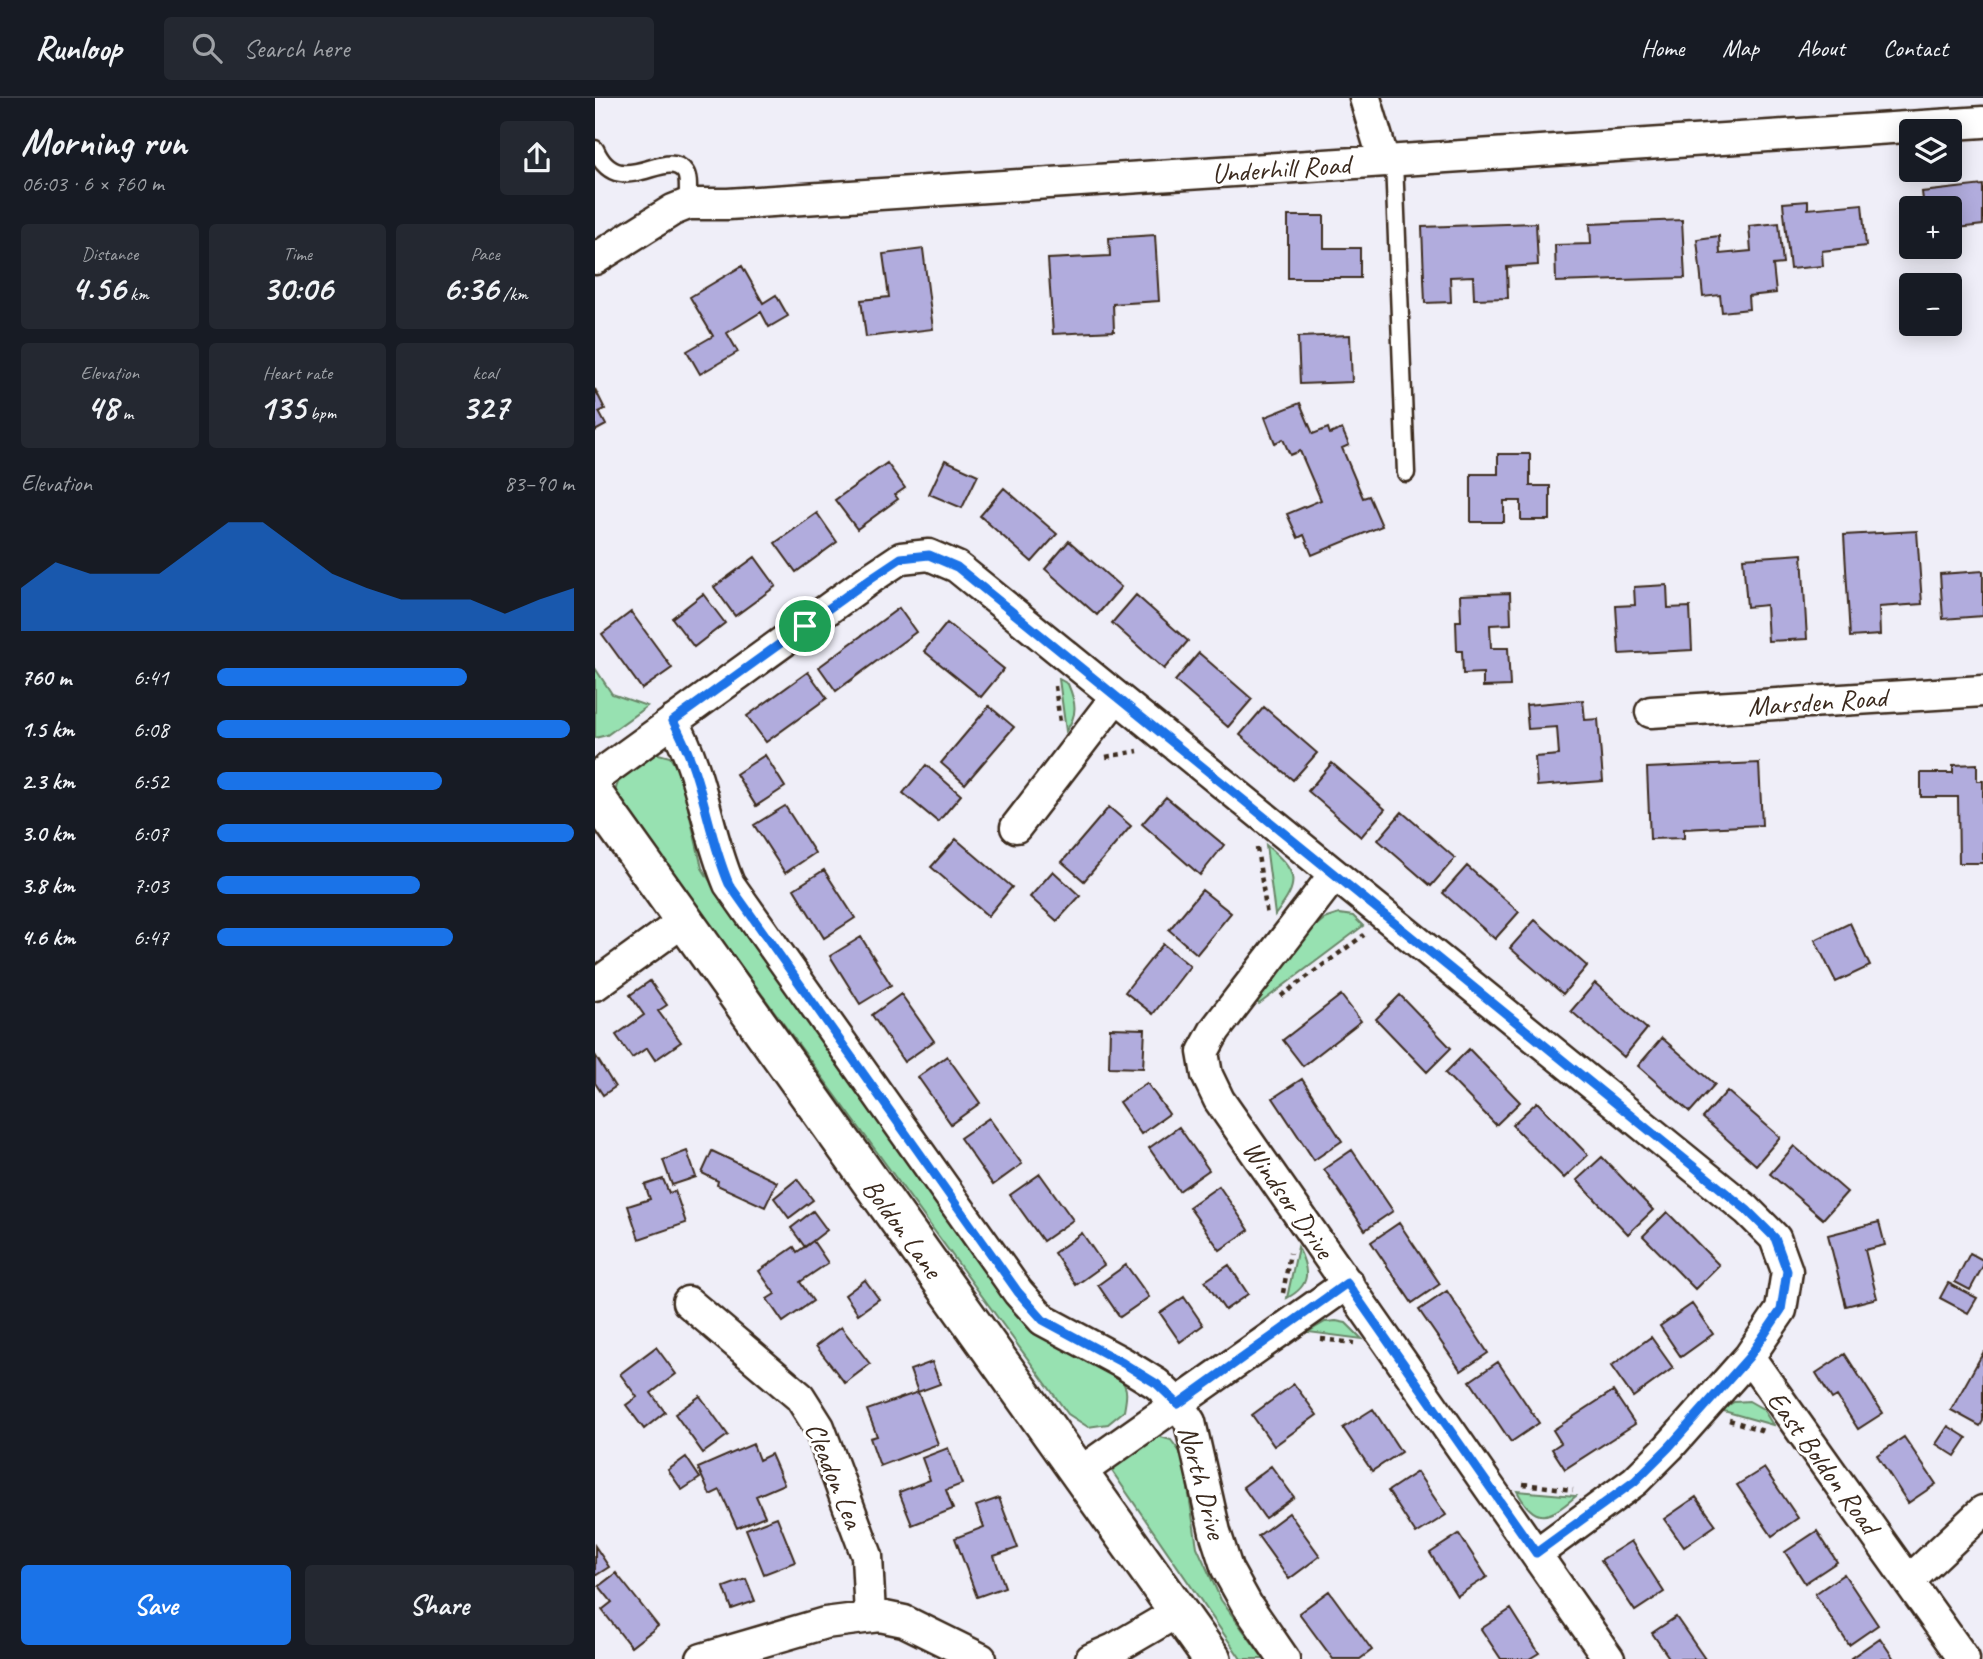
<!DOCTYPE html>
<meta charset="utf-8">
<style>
body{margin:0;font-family:Caveat,sans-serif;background:#242831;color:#f1f3f6;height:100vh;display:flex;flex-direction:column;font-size:26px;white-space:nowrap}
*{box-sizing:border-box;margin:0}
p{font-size:23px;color:#9ea1a6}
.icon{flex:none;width:38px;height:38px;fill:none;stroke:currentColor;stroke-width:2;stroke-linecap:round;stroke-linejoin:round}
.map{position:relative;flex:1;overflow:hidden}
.side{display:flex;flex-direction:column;background:#171b24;width:595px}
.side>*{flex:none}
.fabs{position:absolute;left:1304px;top:21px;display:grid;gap:14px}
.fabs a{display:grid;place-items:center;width:63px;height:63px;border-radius:7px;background:#171b24;box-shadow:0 4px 18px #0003;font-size:35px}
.pin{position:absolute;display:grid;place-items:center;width:60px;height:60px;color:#fff;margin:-30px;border:4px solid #fff;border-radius:50%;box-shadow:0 2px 7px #0007}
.round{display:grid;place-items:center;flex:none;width:74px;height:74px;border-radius:7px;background:#242831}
.headline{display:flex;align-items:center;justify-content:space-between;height:119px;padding:0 21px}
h1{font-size:38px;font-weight:800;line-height:52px}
.metrics{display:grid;grid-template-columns:repeat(3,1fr);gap:10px;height:119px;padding:7px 21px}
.metrics div{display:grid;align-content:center;border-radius:7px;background:#242831;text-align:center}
.metrics b{font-size:35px;font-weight:800}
.metrics small{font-size:19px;font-weight:400}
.metrics p{font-size:19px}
.chart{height:196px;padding:14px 21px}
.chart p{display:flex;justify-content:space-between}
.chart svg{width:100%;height:126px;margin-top:7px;fill:#1a73e8;opacity:.7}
.cta{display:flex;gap:14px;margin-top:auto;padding:14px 21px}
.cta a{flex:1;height:80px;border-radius:7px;background:#1a73e8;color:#fff;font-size:28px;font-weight:800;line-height:80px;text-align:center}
.cta a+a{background:#242831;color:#f1f3f6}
ul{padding:0 21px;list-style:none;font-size:23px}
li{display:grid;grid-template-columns:112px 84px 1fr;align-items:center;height:52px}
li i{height:18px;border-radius:9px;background:#1a73e8}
header{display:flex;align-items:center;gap:42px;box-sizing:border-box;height:98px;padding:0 35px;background:#171b24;border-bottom:2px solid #363941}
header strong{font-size:33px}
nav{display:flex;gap:38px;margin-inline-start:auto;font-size:24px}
.search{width:490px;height:63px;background:#242831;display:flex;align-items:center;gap:18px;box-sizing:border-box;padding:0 24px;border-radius:7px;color:#9ea1a6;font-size:26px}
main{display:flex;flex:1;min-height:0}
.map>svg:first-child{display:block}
.green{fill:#97e1b1;stroke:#698668;stroke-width:2}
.building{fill:#b1acdd;stroke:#3b2a1e;stroke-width:2}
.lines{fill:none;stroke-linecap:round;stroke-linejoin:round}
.service-casing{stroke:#3b2a1e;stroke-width:21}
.minor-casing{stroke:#3b2a1e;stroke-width:35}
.tertiary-casing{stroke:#3b2a1e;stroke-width:42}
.path{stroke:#3b2a1e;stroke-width:4.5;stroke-dasharray:5 5;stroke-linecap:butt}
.service{stroke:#fff;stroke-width:16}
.minor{stroke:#fff;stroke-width:30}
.tertiary{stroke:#fff;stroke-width:37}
.route-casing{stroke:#fff;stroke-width:14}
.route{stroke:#1a73e8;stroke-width:9}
.labels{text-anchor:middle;stroke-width:6;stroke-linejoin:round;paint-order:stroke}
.street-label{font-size:28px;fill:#3b2a1e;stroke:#fff}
</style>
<header>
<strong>Runloop</strong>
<div class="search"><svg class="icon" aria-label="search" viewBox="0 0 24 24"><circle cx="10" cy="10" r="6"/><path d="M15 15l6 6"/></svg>Search here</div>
<nav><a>Home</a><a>Map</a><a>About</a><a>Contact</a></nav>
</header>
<main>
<section class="side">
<div class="headline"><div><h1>Morning run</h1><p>06:03 · 6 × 760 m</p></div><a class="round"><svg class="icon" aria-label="share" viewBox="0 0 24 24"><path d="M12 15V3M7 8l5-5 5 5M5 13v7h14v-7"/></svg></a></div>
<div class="metrics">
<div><p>Distance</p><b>4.56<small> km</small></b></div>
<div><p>Time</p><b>30:06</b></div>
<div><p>Pace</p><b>6:36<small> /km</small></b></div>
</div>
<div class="metrics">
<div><p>Elevation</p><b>48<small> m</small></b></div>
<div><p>Heart rate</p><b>135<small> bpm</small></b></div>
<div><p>kcal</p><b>327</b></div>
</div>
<div class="chart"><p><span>Elevation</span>83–90 m</p>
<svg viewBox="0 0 160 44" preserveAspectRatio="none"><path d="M0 44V29L10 20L20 24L30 24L40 24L50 15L60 6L70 6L80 15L90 24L100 29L110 33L120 33L130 33L140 38L150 33L160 29V44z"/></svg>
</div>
<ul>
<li><b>760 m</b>6:41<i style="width:70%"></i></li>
<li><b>1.5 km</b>6:08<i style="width:99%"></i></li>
<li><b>2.3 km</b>6:52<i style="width:63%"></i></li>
<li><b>3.0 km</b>6:07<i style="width:100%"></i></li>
<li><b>3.8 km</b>7:03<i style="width:57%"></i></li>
<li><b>4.6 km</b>6:47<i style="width:66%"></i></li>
</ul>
<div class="cta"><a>Save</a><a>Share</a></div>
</section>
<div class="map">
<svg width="1388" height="1561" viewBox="0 0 1388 1561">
<rect width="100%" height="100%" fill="#efeef8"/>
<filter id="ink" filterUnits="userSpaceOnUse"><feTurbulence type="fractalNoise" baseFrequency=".0143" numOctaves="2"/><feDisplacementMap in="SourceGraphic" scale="14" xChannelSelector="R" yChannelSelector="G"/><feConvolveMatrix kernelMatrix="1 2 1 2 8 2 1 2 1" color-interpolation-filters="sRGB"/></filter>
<g filter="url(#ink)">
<!-- green -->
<path class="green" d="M0 570 17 596 52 608 12 637 0 640Z
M464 581 473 586C481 605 483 616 471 633Z
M56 654 75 659 85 676 107 770 134 814 408 1196C432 1227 451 1243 487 1261 499 1267 516 1271 526 1282 534 1290 531 1302 529 1313L513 1326 493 1329 473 1316 20 695C23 675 38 663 56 654Z
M671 747C703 774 706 784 680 817Z
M744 816 758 818 768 828 664 906 660 902 715 833 729 821Z
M703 1149C714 1172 717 1187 692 1200Z
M741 1223 751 1225 767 1241 713 1234 730 1224Z
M1154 1303 1168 1311 1178 1327 1125 1312 1139 1304Z
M559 1337 576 1342 588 1358 602 1449 626 1502 669 1561H646L517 1373 527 1357Z
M922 1393 981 1398C954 1421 940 1428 922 1393Z"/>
<!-- building -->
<path class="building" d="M1388 87V127L1354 131V110H1329L1327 94Z
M1213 103V111L1267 106 1271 148 1227 153 1228 168 1195 171 1188 105Z
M693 118H729V150H765V180H693Z
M1087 122 1090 180 961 184 960 147 996 146 995 126Z
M941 125 943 167 912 169 913 200 879 201 878 178 855 179 856 204 830 205 827 129Z
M1184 125 1188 166 1178 167 1181 195 1153 198 1154 211 1127 214 1125 197 1108 199 1102 141 1124 138 1125 156 1156 153 1154 128Z
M560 137 564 203 518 206 519 233 458 236 453 161 515 158 514 140Z
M328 151 338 231 271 239 266 202 294 199 288 156Z
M147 168 168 205 181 197 193 218 174 229 166 214 132 235 143 254 105 276 92 253 118 238 95 199Z
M755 237 757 284 705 286 703 239Z
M0 291 10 311 4 314 11 327 0 333Z
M705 305 718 336 733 330 735 336 747 331 754 347 747 350 768 400 774 398 787 428 717 457 709 437 703 440 692 416 726 402 705 353 695 357 688 341 680 345 670 319Z
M903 356H935V388H955V422H926V403H909V424H876V376H903Z
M350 362 383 377 367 410 334 396Z
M292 365 310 390 300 397 303 401 262 431 240 402Z
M409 390 462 436 437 464 385 418Z
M222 415 242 444 201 474 180 445Z
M1322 433 1327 506 1284 509 1285 537 1255 539 1249 437Z
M474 443 526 489 502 517 450 471Z
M1207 456 1212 541 1173 543 1171 507 1152 509 1148 460Z
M160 459 181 488 140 518 119 489Z
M1388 473V518L1348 521 1345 476Z
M1072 487 1073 510 1095 509 1097 552 1024 556 1021 508 1040 507 1039 489Z
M915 495 916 526 895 527 896 550H913L915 588 888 589V575L868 576 867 553H862L861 523H866L865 497Z
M108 496 130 525 99 549 77 520Z
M541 497 593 543 569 571 517 525Z
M304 510 321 534 241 593 224 569Z
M36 514 77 570 47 591 7 536Z
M352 525 409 571 386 599 329 553Z
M604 555 657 601 633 629 580 583Z
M213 574 232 600 171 644 152 618Z
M988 602 990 622 1003 621 1008 683 942 688 940 659 964 657 962 629 933 631 931 607Z
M394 608 419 629 370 686 346 665Z
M669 609 722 655 698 682 645 637Z
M170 657 190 689 161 708 141 676Z
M737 665 790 711 766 739 713 693Z
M1164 665 1167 727 1089 731V740L1055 741 1052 670Z
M1382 666V683H1388V765H1364L1363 699H1326V675H1358V667Z
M331 667 366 697 343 724 308 695Z
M571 699 629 747 605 777 547 726Z
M190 708 220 755 190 775 159 727Z
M514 709 536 728 489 783 467 764Z
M807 714 860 760 836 788 783 742Z
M361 741 417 789 393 818 336 769Z
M872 768 924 814 900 841 848 795Z
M229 772 260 820 229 840 199 791Z
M458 773 485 798 462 823 435 799Z
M607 792 636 815 602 856 574 832Z
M940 822 992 868 968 896 915 850Z
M1255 825 1275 868 1241 884 1220 842Z
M266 839 296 887 265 906 235 858Z
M568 846 595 868 558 916 530 894Z
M55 883 72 907 63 913 86 944 60 962 52 950 37 960 21 937 49 917 35 897Z
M1000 885 1052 931 1029 959 976 913Z
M306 896 339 943 309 964 277 917Z
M746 897 766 923 708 968 688 942Z
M805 897 856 950 832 974 781 921Z
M515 930 550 931 548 970 514 969Z
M1067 940 1120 986 1095 1014 1043 968Z
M874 951 925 1004 901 1027 850 975Z
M0 957 20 989 8 997 0 985Z
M352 958 385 1005 356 1026 323 979Z
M707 981 747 1043 719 1062 678 1000Z
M552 985 574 1016 546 1036 524 1004Z
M1132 993 1185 1039 1161 1067 1108 1020Z
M942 1004 993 1057 969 1080 917 1027Z
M394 1020 427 1066 398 1087 365 1040Z
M584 1029 614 1072 584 1093 554 1050Z
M1199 1048 1252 1094 1228 1121 1175 1076Z
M757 1052 798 1113 770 1132 729 1071Z
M92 1053 101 1079 77 1087 68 1062Z
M117 1053 182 1084 170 1109 122 1087 123 1083 107 1075Z
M1007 1059 1058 1112 1033 1136 982 1082Z
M445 1076 478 1122 448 1143 415 1097Z
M68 1081 74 1095 80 1093 91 1125 44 1141 33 1108 55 1101 50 1087Z
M202 1081 218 1102 194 1120 179 1100Z
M624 1088 654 1132 625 1152 594 1109Z
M218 1113 232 1132 210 1149 196 1130Z
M1072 1114 1124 1167 1100 1191 1048 1138Z
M1284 1124 1290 1147 1270 1152 1282 1200 1251 1208 1233 1137Z
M804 1125 845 1186 817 1205 776 1144Z
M487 1135 509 1167 481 1187 459 1155Z
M218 1143 233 1165 205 1184 218 1203 188 1224 172 1201 180 1196 164 1173 199 1149 202 1154Z
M1375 1155 1388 1162V1168L1375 1192 1360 1184Z
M531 1167 554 1199 525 1219 503 1187Z
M634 1167 653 1196 630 1212 610 1183Z
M270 1182 284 1201 263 1216 250 1197Z
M1353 1185 1382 1200 1373 1215 1345 1200Z
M852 1193 893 1255 866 1273 824 1212Z
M589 1199 608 1227 585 1244 565 1215Z
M1097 1206 1118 1236 1086 1259 1065 1228Z
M246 1229 275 1266 250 1285 221 1248Z
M1056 1239 1078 1270 1038 1299 1016 1268Z
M61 1249 81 1276 56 1295 70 1314 49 1331 31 1307 42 1299 25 1276Z
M1388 1255V1323L1385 1328 1356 1312Z
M1250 1256 1288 1315 1263 1331 1242 1298 1237 1301 1221 1275Z
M337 1264 345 1286 323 1294 315 1272Z
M903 1264 944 1325 916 1344 875 1283Z
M699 1286 722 1317 679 1348 657 1317Z
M1018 1293 1040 1326 970 1371 957 1351 966 1345 958 1332Z
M323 1294 343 1346 285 1368 275 1340 282 1338 272 1312Z
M105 1298 133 1337 108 1355 80 1316Z
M778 1311 806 1354 777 1373 748 1330Z
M1353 1328 1372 1340 1360 1358 1341 1346Z
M1309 1339 1341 1386 1313 1405 1282 1357Z
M158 1346 164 1362 176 1356 189 1386 161 1398 170 1418 142 1430 125 1392 115 1397 103 1370Z
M353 1350 367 1386 351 1392 358 1411 317 1427 304 1394 335 1382 327 1360Z
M91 1359 105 1380 87 1392 73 1372Z
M676 1368 699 1399 670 1420 648 1389Z
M1169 1370 1203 1420 1177 1438 1142 1387Z
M822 1374 851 1417 821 1436 793 1393Z
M1101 1399 1121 1427 1089 1449 1069 1421Z
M404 1400 423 1450 399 1458 410 1489 382 1499 360 1440 389 1429 381 1408Z
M694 1415 725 1458 694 1481 663 1438Z
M182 1419 200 1464 169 1476 151 1431Z
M1222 1433 1242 1464 1210 1485 1190 1454Z
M864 1436 892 1479 862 1498 835 1455Z
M1036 1443 1069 1494 1040 1513 1006 1462Z
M0 1448 14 1469 0 1478Z
M21 1475 63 1528 36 1549 7 1512 17 1504 4 1488Z
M1249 1476 1283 1527 1254 1547 1220 1496Z
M151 1481 160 1503 137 1511 129 1489Z
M734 1493 777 1552 765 1561H738L704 1515Z
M916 1511 944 1555 934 1561H906L886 1531Z
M1081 1519 1110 1561H1075L1057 1535Z
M1285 1540 1299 1561H1257L1256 1560Z"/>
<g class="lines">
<!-- service casing -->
<g class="service-casing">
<path id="service" d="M0 51C24 106 71 47 90 74 95 81 92 97 93 106
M799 63 811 375"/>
</g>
<!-- minor casing -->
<g class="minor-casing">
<path id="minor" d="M770 0 789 63
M0 161 78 112 93 106H133L1388 24
M1056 614 1388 593
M78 623C108 676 111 732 134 786L423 1194 448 1222 528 1265 562 1286 583 1306 595 1324 620 1434 632 1471 652 1507 689 1561
M0 680 276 480 306 460 334 457 362 469 1152 1112 1180 1140 1192 1173 1186 1212 1154 1259 1074 1349 1040 1383 941 1456
M421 729 521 599
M739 777 620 932 608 954 612 977 624 1002 1014 1561
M0 887 90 822
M93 1204 205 1299 224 1329 272 1458 275 1518
M1154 1259 1369 1561
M484 1375 753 1185
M1314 1483 1388 1413
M107 1561 230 1525 285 1518 309 1523 386 1561
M496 1561 519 1551 584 1513"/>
</g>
<!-- tertiary casing -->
<g class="tertiary-casing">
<path id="tertiary" d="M0 698 617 1561"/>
</g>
<!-- path -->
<path class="path" d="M460 588 465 624
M511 659 543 653
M662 750 672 818
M686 898 769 837
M688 1195 695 1155
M726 1241 759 1245
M1134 1322 1172 1334
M928 1386 978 1392"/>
<!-- service -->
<use href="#service" class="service"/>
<!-- minor -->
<use href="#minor" class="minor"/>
<!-- tertiary -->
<use href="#tertiary" class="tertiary"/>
</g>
</g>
<g class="lines" filter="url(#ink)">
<!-- route casing -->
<g class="route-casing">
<path id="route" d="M334 457 362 469 1152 1112 1180 1140 1192 1173 1186 1212 1154 1259 1074 1349 1040 1383 941 1455 752 1185 583 1306 562 1286 528 1265 448 1222 423 1194 134 786C111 732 108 676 78 623L276 480 306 460Z"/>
</g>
<!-- route -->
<use href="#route" class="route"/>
</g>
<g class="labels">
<!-- street labels -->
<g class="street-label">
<text transform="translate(686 70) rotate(-4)" y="10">Underhill Road</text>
<text transform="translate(1222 603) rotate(-4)" y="10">Marsden Road</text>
<text transform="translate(694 1101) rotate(55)" y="10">Windsor Drive</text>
<text transform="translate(308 1130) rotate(54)" y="10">Boldon Lane</text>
<text transform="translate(1229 1364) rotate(54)" y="10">East Boldon Road</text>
<text transform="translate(240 1377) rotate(68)" y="10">Cleadon Lea</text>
<text transform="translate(608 1384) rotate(75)" y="10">North Drive</text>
</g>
</g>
</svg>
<div class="fabs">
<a><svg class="icon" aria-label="layers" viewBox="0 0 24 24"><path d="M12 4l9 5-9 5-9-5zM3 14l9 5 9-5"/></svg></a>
<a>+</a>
<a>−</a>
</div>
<div class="pin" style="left:210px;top:528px;background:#1e9e55"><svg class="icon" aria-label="arrive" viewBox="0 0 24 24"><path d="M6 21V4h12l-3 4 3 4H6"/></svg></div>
</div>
</main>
